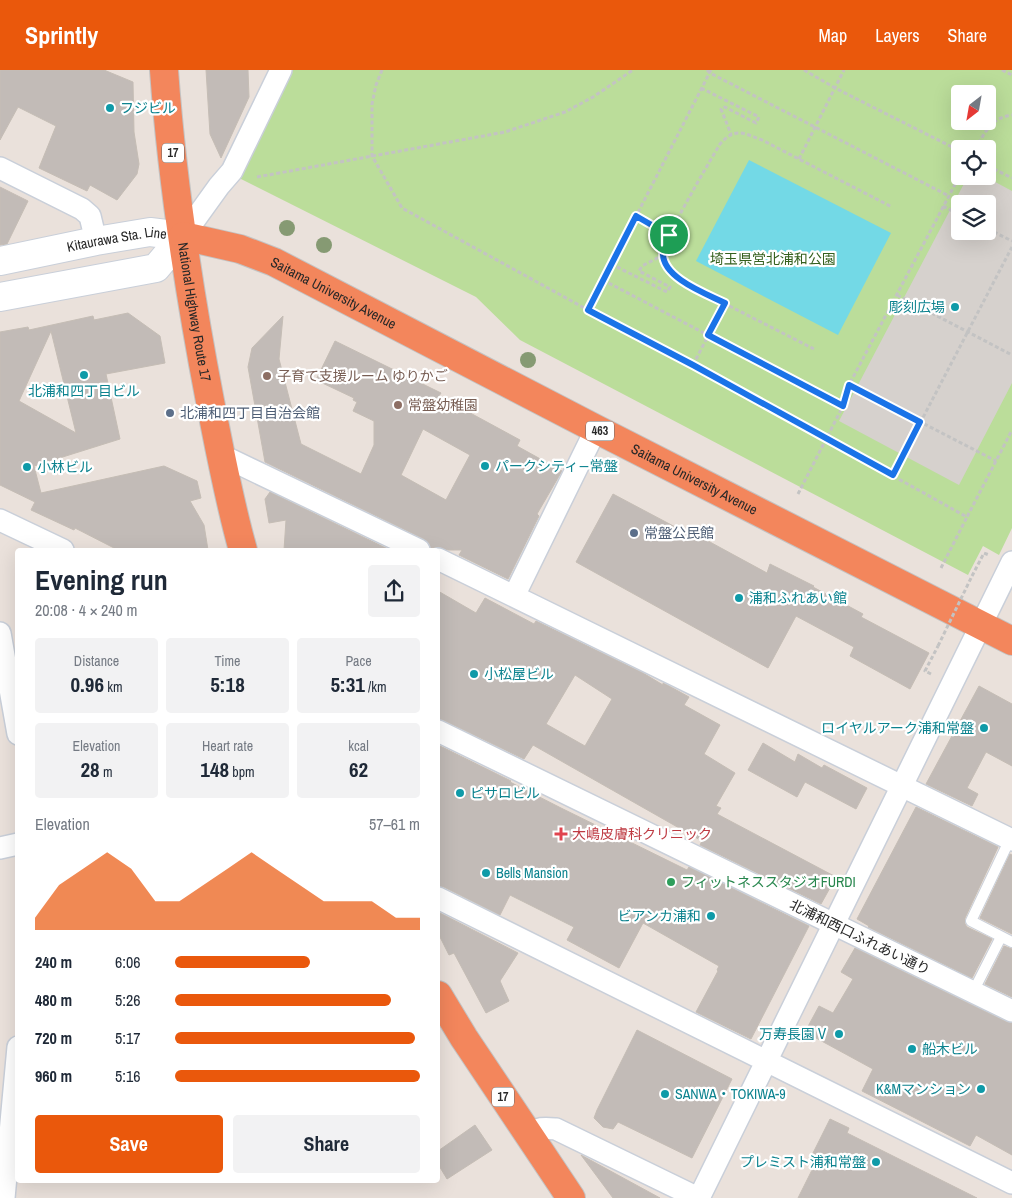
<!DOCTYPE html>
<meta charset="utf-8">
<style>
body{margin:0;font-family:"Archivo Narrow","Noto Sans JP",sans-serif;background:#f2f2f3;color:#1f2937;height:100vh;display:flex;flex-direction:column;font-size:19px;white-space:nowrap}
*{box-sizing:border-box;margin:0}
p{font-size:16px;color:#747a83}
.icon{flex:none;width:28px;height:28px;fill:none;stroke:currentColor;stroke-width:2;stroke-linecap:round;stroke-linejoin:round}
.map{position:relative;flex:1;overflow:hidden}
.panel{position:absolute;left:15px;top:478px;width:425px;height:635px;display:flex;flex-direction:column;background:#fff;border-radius:5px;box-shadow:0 5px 20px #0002}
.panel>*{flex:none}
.needle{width:32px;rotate:211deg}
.fabs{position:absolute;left:951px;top:15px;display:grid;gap:10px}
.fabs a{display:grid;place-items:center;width:45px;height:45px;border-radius:5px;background:#fff;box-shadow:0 5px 20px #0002;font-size:25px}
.pin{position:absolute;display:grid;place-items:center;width:42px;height:42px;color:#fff;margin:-21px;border:2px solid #fff;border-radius:50%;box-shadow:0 1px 5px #0007}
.round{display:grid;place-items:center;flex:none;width:52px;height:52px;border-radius:5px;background:#f2f2f3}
.head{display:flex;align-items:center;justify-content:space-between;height:85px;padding:0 20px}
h1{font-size:28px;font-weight:700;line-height:38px}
.figures{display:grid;grid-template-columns:repeat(3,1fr);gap:8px;height:85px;padding:5px 20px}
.figures div{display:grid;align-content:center;border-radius:5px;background:#f2f2f3;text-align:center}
.figures b{font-size:21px;font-weight:700}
.figures small{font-size:14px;font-weight:400}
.figures p{font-size:14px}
.chart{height:140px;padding:10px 20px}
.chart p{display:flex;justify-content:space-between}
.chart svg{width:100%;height:90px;margin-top:5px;fill:#ea580c;opacity:.7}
.button{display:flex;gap:10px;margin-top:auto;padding:10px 20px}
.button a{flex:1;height:58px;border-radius:5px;background:#ea580c;color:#fff;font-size:20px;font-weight:700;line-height:58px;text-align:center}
.button a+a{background:#f2f2f3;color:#1f2937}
ul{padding:0 20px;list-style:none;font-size:16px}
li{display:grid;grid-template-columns:80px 60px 1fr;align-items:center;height:38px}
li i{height:12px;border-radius:6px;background:#ea580c}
header{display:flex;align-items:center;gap:30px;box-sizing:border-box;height:70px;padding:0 25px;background:#ea580c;color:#fff}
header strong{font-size:24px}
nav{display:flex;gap:28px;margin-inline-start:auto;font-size:18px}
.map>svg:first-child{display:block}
.green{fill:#bbdd9a;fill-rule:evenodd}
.plaza{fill:#d6d1cd;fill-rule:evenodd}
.water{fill:#73d9e6}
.building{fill:#c2bbb7;stroke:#c5bdb5;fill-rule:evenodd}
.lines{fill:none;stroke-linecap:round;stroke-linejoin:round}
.lane-casing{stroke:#c9cfd9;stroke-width:12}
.street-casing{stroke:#c9cfd9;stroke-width:24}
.secondary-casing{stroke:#c9cfd9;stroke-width:30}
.highway-casing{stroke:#c3c3c3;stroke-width:30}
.path{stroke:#c3c3c3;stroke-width:3;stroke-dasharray:4 2.5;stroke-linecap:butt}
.lane{stroke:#fff;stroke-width:10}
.street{stroke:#fff;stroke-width:21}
.secondary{stroke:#fff;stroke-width:28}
.highway{stroke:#f3865c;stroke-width:28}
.path-bridge{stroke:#c3c3c3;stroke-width:3;stroke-dasharray:4 2.5;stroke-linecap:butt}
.tree{fill:#869a73}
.route-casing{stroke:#fff;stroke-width:10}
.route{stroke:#1a73e8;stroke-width:6}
.culture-dot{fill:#0f9aa8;stroke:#fff;stroke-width:2}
.education-dot{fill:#8d6e63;stroke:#fff;stroke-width:2}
.service-dot{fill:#5c6f8a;stroke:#fff;stroke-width:2}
.health-dot{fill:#e0444e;stroke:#fff;stroke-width:2}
.leisure-dot{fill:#2e9e5b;stroke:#fff;stroke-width:2}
.labels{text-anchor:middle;stroke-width:4.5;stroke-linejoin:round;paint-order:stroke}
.shield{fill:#fff;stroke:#686868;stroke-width:1}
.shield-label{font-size:12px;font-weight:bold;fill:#282828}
.culture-label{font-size:14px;fill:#0d838f;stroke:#fff;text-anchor:start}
.street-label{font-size:14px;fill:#282828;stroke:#fff}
.park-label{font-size:14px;fill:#35601e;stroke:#fff}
.education-label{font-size:14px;fill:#785e54;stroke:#fff;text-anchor:start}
.service-label{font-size:14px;fill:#4e5e75;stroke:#fff;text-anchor:start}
.health-label{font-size:14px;fill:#be3a42;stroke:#fff;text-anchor:start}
.leisure-label{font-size:14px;fill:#27864d;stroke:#fff;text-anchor:start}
</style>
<header>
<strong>Sprintly</strong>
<nav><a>Map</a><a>Layers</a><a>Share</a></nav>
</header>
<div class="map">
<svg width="1012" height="1128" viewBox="0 0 1012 1128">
<rect width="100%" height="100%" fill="#eae1db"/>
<!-- green -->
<path class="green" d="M287 0H1012V458L999 485 983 476 968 505 520 270 476 227 235 106ZM960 24H988V51H960ZM960 79H988V106H960ZM960 134H988V161H960Z"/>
<!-- plaza -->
<path class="plaza" d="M968 106H984L1012 121V313L959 415 839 351ZM960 134H988V161H960Z"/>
<!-- water -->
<path class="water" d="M749 90 891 163 838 265 696 191Z"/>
<!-- building -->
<path class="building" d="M0 0H104L133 12 134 62 139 94 137 104 117 130 90 115 87 121 39 98 56 56 18 37 0 70Z
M206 0H248L249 27 221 88 210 64Z
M0 117 28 131 7 174 0 175Z
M128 243 160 266 165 293 106 304 120 369 34 396 41 423 164 396 197 411 201 428 190 431 204 455 208 480H118L75 458 74 460 31 440 35 432 0 415V262L28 257 29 260 93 246 94 250ZM51 261 76 363 19 331Z
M283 246 279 289 301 374 361 404 374 375V351L353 341 357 332 353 330 354 328 316 310 335 271 441 323 439 326 520 370 517 376 562 401 537 444 539 446 508 509 459 485 462 480H448L438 477 431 478 429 473 424 469 265 392 248 297 252 278ZM423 359 470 385 446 430 401 405Z
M270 422 390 480H284L286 450 269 453 265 429Z
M613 424 696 468 697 465 767 503 770 494 814 516 813 517 863 544 861 547 929 583 910 619 850 586 854 577 796 546 768 598 576 492Z
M438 521 476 543 485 528 534 554 536 551 643 603 663 615V613L669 616 689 627 684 635 720 655 704 684 735 703 716 736 721 738 717 744 836 807 821 834 700 775 702 771 533 675 524 689 443 650 438 649ZM575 605 612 629 585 676 546 654Z
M979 616 1012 634V696L986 682 967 718 978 724 972 736 926 714Z
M763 673 795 692 798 684 822 698 824 695 867 718 856 739 805 712 797 727 748 700Z
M438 675 511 711 510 712 561 738 687 800 689 797 809 856 751 969 696 942 718 901 717 900 719 896 643 853 619 898 567 870 574 857 510 825 500 845 444 817 438 816Z
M916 737 998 777 965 848V854L967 857 992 869 972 908 868 857 869 856 857 849Z
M1010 784 1012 785V864L980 848Z
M438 842 518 883 500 911 509 931 486 943 454 883 449 885 438 863Z
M1004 876 1012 879V927L985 914Z
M855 878 1007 952 1012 953V1085L976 1065 970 1076 862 1021 873 999 805 962 819 936 833 943 853 909 841 902Z
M637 960 732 1009 692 1088 618 1052 613 1059 603 1057 594 1048 597 1040Z
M830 1049 849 1058 847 1063 977 1128H798L818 1088 812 1085Z
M475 1055 492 1080 447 1109 438 1094V1081Z
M581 1085 660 1128H613Z"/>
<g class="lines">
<!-- lane casing -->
<g class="lane-casing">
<path id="lane" d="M1010 769 971 851 1012 872
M973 922 1001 867"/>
</g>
<!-- street casing -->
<g class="street-casing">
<path id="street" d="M0 98 82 139 90 146 96 171
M183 166 219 116 232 101 281 0
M221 385 419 480
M0 450 63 480
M438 489 1012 770
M514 526 596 359
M0 563 18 664
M438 661 1012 941
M0 778 18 774
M438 828 1012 1113
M529 1065C538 1057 545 1058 556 1059L698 1128
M4 1128 18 977
M699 1128 1012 492"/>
</g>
<!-- secondary casing -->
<g class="secondary-casing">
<g id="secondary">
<path id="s1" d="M0 191 96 171 150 162 183 166"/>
<path d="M0 227 156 198 183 166"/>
</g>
</g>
<!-- highway casing -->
<g class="highway-casing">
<g id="highway">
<path id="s2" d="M164 0C172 111 189 222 210 331 220 381 229 431 243 480"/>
<path id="s3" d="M183 166 240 179 274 192 596 359 1012 571"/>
<path d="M438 925 464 968 571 1128"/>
</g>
</g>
<!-- path -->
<path class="path" d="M382 0 376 15 372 34V86L402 138 588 240
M707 0 710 3 949 126
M711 0 588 240 693 295 967 447 1012 360
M804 0 835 18 960 81
M1002 0 1012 5
M701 18 759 47 756 53 725 37 721 39 731 64
M975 79C986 62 990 48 1012 45
M799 89 844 0
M988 96 1012 108
M257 107 505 62 565 42 593 27 633 0
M943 136 960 145
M636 146 669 165
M988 159 1012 171
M611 194 667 222 670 217 639 201 642 196 663 185
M603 210 843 336
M897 225 1012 285
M814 279 690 216C678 208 664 200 663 185 662 171 710 91 720 74 735 57 743 63 762 70L892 137
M693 295 725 233
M849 315 996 391
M893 405 1012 177
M798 424 843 336 849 315 960 105
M941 498 967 447
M972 506 984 483 989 485
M931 604 925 601 938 576"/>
<!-- lane -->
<use href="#lane" class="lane"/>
<!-- street -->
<use href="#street" class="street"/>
<!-- secondary -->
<use href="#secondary" class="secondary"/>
<!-- highway -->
<use href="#highway" class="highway"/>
<!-- path-bridge -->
<path class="path-bridge" d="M938 576 972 506"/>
</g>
<!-- trees -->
<g class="tree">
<circle cx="287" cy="158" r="8"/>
<circle cx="324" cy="175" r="8"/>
<circle cx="528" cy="290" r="8"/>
</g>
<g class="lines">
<!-- route casing -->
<g class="route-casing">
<path id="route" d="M636 146 669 165C667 170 663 178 663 183 662 208 707 224 725 233L708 265 843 336 849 315 920 352 893 405 693 295 588 240Z"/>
</g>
<!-- route -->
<use href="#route" class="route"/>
</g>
<!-- markers -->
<g class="culture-dot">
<circle cx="110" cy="38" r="5"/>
<circle cx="955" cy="237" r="5"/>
<circle cx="84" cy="305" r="5"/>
<circle cx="485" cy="396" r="5"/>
<circle cx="27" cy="397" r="5"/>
<circle cx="739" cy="528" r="5"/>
<circle cx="474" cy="604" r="5"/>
<circle cx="984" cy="658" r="5"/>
<circle cx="460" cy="723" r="5"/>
<circle cx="486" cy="803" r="5"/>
<circle cx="711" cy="846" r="5"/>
<circle cx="839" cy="964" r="5"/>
<circle cx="912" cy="979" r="5"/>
<circle cx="981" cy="1019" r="5"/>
<circle cx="665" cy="1024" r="5"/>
<circle cx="876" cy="1092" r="5"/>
</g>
<g class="education-dot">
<circle cx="267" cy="306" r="5"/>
<circle cx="398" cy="335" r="5"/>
</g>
<g class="service-dot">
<circle cx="170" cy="343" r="5"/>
<circle cx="634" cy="463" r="5"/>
</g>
<path class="health-dot" d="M558.5 756.5h5v5h5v5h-5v5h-5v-5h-5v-5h5z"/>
<circle class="leisure-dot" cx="671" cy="812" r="5"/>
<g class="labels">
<!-- shield labels -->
<g class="shield">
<rect x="162" y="73.5" width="22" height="19" rx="4"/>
<rect x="586" y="351.5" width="28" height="19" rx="4"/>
<rect x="492" y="1017.5" width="22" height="19" rx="4"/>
</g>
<g class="shield-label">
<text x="173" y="87">17</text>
<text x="600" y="365">463</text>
<text x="503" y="1031">17</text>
</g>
<!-- culture labels -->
<g class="culture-label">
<text x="120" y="43">フジビル</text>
<text x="945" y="242" text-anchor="end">彫刻広場</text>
<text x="84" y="326" text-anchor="middle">北浦和四丁目ビル</text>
<text x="495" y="401">パークシティ―常盤</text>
<text x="37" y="402">小林ビル</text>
<text x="749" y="533">浦和ふれあい館</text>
<text x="484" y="609">小松屋ビル</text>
<text x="974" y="663" text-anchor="end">ロイヤルアーク浦和常盤</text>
<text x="470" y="728">ピサロビル</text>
<text x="496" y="808">Bells Mansion</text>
<text x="701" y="851" text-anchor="end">ビアンカ浦和</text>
<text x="829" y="969" text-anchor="end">万寿長園Ⅴ</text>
<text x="922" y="984">船木ビル</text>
<text x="971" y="1024" text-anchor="end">K&amp;Mマンション</text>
<text x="675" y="1029">SANWA・TOKIWA-9</text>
<text x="866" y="1097" text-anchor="end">プレミスト浦和常盤</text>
</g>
<!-- street labels -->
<g class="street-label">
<text dy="5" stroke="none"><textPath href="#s1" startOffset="119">Kitaurawa Sta. Line</textPath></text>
<text dy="5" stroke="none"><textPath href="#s3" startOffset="162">Saitama University Avenue</textPath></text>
<text dy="5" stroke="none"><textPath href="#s2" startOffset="244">National Highway Route 17</textPath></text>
<text dy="5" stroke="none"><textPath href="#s3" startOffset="568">Saitama University Avenue</textPath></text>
<text transform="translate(860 867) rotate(26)" y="5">北浦和西口ふれあい通り</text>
</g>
<!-- park labels -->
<g class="park-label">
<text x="773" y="194">埼玉県営北浦和公園</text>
</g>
<!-- education labels -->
<g class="education-label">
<text x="277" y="311">子育て支援ルーム ゆりかご</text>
<text x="408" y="340">常盤幼稚園</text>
</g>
<!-- service labels -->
<g class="service-label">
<text x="180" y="348">北浦和四丁目自治会館</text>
<text x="644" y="468">常盤公民館</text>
</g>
<!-- health labels -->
<g class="health-label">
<text x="572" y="769">大嶋皮膚科クリニック</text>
</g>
<!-- leisure labels -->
<g class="leisure-label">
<text x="681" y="817">フィットネススタジオFURDI</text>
</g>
</g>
</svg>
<div class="fabs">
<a><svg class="needle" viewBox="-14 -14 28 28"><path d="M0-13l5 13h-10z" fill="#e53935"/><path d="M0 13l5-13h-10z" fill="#747a83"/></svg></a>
<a><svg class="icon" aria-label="locate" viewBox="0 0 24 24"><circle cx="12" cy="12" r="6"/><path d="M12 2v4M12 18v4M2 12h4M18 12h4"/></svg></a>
<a><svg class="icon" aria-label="layers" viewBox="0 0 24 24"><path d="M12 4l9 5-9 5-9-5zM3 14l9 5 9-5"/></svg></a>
</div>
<div class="pin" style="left:669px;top:165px;background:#1e9e55"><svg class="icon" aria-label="arrive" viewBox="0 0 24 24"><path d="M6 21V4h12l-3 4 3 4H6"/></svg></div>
<section class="panel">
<div class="head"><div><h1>Evening run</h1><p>20:08 · 4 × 240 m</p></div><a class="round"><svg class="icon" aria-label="share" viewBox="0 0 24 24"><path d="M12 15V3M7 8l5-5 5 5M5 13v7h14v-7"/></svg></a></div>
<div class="figures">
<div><p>Distance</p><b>0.96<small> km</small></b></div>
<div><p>Time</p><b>5:18</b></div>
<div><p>Pace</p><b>5:31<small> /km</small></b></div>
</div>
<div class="figures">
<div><p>Elevation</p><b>28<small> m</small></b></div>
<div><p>Heart rate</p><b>148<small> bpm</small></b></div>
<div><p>kcal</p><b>62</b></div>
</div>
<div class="chart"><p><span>Elevation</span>57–61 m</p>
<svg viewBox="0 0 160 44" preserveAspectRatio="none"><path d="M0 44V38L10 22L20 14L30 6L40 14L50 30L60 30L70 22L80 14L90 6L100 14L110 22L120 30L130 30L140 30L150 38L160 38V44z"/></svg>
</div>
<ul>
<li><b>240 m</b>6:06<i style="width:55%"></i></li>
<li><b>480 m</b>5:26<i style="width:88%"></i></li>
<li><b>720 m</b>5:17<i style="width:98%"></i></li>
<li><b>960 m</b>5:16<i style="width:100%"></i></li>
</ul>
<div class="button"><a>Save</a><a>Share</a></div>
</section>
</div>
